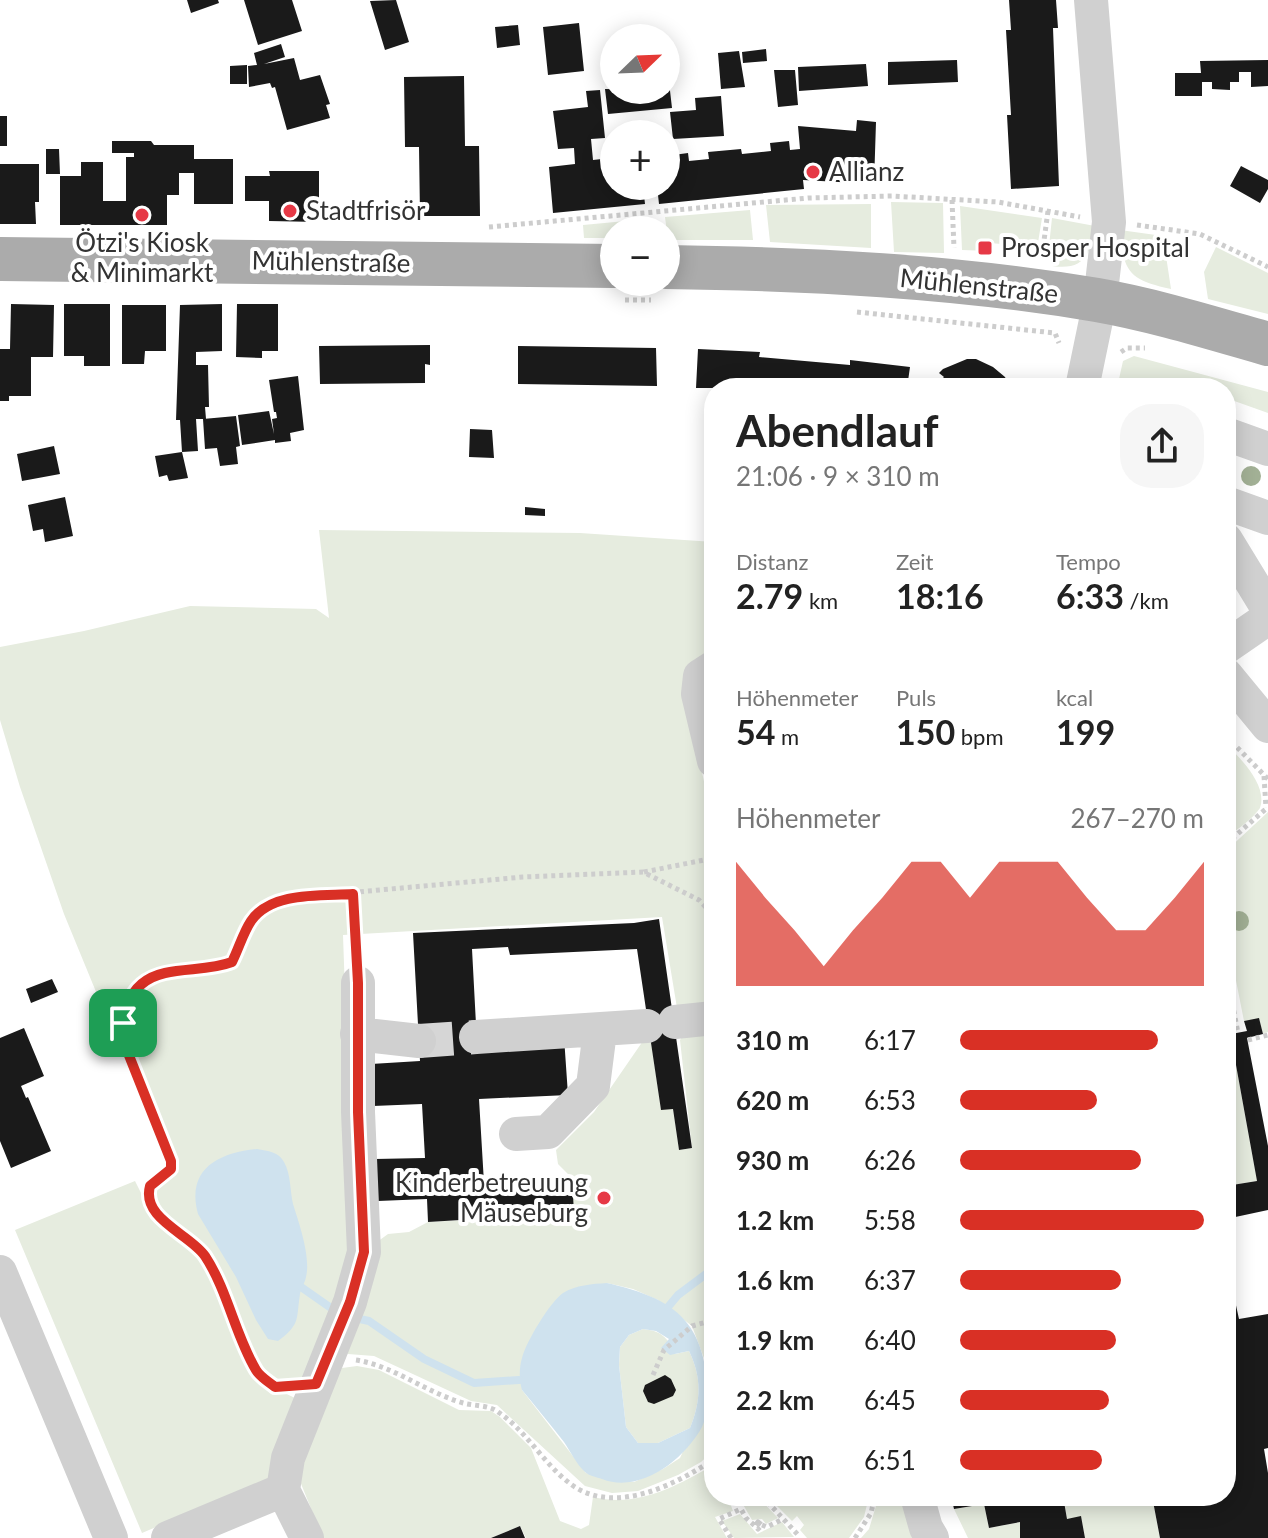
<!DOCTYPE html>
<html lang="de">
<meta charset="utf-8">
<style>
body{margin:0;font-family:Lato,sans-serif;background:#f6f6f6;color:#222;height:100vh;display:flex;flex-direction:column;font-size:30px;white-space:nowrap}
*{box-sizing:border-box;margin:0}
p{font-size:26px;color:#767676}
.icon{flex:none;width:44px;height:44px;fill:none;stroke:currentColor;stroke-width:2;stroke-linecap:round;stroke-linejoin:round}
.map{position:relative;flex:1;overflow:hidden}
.side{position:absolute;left:704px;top:378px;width:532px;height:1128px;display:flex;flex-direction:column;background:#fff;border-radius:32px;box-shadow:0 4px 20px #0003}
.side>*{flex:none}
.needle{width:52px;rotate:67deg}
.tools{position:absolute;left:600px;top:24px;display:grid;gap:16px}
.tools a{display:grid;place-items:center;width:80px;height:80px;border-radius:50%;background:#fff;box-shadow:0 4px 20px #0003;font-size:40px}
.pin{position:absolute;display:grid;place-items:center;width:68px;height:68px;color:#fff;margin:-34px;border-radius:16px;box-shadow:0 4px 12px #0006}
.round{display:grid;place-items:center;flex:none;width:84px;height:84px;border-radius:32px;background:#f6f6f6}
.summary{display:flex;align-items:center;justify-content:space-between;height:136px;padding:0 32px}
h1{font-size:44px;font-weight:700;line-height:60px}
.metrics{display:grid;grid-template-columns:repeat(3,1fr);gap:12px;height:136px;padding:8px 32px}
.metrics div{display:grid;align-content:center}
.metrics b{font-size:34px;font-weight:700}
.metrics small{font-size:22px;font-weight:400}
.metrics p{font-size:22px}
.chart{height:224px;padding:16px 32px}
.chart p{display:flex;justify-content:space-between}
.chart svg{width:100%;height:144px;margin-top:8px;fill:#d93025;opacity:.7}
ul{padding:0 32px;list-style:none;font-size:26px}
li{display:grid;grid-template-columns:128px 96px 1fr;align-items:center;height:60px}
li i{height:20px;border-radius:10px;background:#d93025}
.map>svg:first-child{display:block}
.green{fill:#e6ecdf;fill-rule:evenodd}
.water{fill:#cfe2ee;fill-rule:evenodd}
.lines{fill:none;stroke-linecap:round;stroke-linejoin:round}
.stream{stroke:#cfe2ee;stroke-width:8}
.building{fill:#1a1a1a}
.minor-tunnel{stroke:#d6d6d6;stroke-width:34;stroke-dasharray:34 17;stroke-linecap:butt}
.path{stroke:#cdcdcd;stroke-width:5;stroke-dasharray:4 4;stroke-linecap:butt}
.minor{stroke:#d0d0d0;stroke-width:34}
.major{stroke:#ababab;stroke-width:44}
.tree{fill:#a2b095}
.route-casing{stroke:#fff;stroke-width:16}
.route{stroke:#d93025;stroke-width:10}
.poi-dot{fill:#e63946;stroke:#fff;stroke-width:3}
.labels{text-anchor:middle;stroke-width:8;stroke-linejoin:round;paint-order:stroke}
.poi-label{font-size:26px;fill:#333;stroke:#fff;text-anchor:start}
.street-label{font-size:26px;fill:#333;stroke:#fff}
</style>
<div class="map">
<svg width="1268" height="1538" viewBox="0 0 1268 1538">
<rect width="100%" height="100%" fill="#fff"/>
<!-- green -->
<path class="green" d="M891 202 943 203 944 253 894 252Z
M871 204V248L770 242 766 205Z
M960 206 1042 218 1036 255 1002 252V244L989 243 988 251 962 250Z
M750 210 753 240H668L665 217Z
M1052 218 1095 226C1091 253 1085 271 1052 266L1055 247 1049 246Z
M647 219 648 230H614V238H584L583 225Z
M1120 230 1163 236 1171 289C1130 280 1123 273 1120 230Z
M1216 247 1268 273V314L1208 299 1204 272Z
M1134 356 1268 392V413L1226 398V388H1117L1123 361Z
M319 530 580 533 714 542V630L706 634 713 655 683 682 714 829V1009L677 1008 662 917 343 935 354 1251 309 1377C287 1381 275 1386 259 1368L212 1260 154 1203 153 1187 171 1174 64 914 20 787 0 720V647L84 631 190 606 316 609 329 618Z
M1226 744C1240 758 1268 785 1260 808 1253 819 1236 830 1226 838Z
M1268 812V1032L1263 1034 1259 1019 1244 1021 1226 930V851Z
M714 1031V1450L701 1462 678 1475 638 1491 612 1493 585 1486 497 1405 471 1401 374 1356 348 1354 341 1347 373 1245 388 1234 409 1232 428 1222 485 1219 572 1178 558 1164 556 1150 594 1112 645 1038 651 1042 661 1109H673L679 1150 692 1148 680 1040 682 1037ZM607 1283 633 1289 658 1300 692 1326 705 1361 709 1394 680 1458 663 1469 634 1482 586 1473 522 1390Z
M1236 1065 1257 1181 1226 1186V1067Z
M135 1181 149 1209 162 1225 202 1257 216 1282 252 1370 260 1381 299 1400 271 1478 142 1533 15 1230Z
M643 1329C661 1331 668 1337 675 1354L689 1351C702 1378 701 1400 690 1428L658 1443H638L626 1427 619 1365 620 1347 629 1335Z
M357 1366 379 1370 459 1410 491 1411 500 1417 531 1448 560 1521 581 1529 589 1525 593 1497C637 1508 674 1487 712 1466L709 1476 714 1477V1496H757L778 1518 766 1524 762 1519 752 1520 741 1501 730 1503 733 1511 715 1517 727 1538H526L520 1526 491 1538H323L293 1464 342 1368Z
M767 1496H869L864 1517 849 1538H807L800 1530 804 1525 797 1516 792 1521Z
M879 1496H904L916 1538H861L869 1529Z
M1063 1496H1152L1160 1538H1085L1081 1517 1067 1519Z
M984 1504 989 1528 1020 1522V1538H968L954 1509Z
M740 1514 757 1534 782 1522 794 1537 734 1538 722 1521Z"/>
<!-- water -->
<path class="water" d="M257 1149C268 1151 279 1152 284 1162 291 1174 290 1191 293 1204 299 1223 311 1257 306 1277 305 1283 301 1287 300 1294 296 1319 301 1324 278 1341L268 1339 256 1320 236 1277 198 1214C186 1170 217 1153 257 1149Z
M607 1283C667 1297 700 1315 707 1379 709 1395 709 1412 702 1427 684 1460 640 1494 602 1479 597 1477 589 1476 585 1472 577 1465 570 1451 564 1442 550 1424 536 1407 522 1390 519 1380 519 1368 522 1358 526 1342 550 1302 563 1293 576 1285 592 1284 607 1283ZM643 1329 656 1331 669 1339 661 1348 670 1355 689 1351C702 1378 701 1400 690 1428L658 1443H638L626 1427 619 1365 620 1347 629 1335Z"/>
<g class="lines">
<!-- stream -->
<path class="stream" d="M301 1287 331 1308
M668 1307 678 1295 714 1268
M355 1318 369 1321 424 1359 474 1383 519 1380"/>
</g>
<!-- building -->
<path class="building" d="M187 0H218L219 3 191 13Z
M244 0H292L302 31 258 45Z
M396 0 409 42 385 50 370 1Z
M1009 0H1056L1058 28H1053L1059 186 1011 189 1007 115H1011L1006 30H1011Z
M579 23 584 71 548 75 543 27Z
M518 25 520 45 497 48 495 27Z
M281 44 285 57 264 64 294 58 300 80 320 75 330 104 326 105 330 118 287 130 275 87 272 88 270 83 249 87 248 66 257 65 254 53Z
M766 49 767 61 743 63 742 52Z
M739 51 745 87 721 89 718 53Z
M957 60 958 82 888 85V62Z
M1268 60V86L1251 87V72H1239V82H1230V90L1212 89V82H1202V96H1175V73H1201L1200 61Z
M866 64 868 86 799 91 798 67Z
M247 65V84H230V66Z
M774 70H795L798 105 778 107Z
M464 76 465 146H479L480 216H420L419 147H405L404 77Z
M669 82 672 108 608 114 605 89 666 90V83Z
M600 90 605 138 591 139 593 160 611 158 610 153 614 152V186H643L645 204 553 213 549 167 575 164 574 148 558 149 553 111 588 107 586 91Z
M721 96 724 136 673 139 670 112 696 110 695 98Z
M0 116H7V146H0Z
M857 120 876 122 874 184 803 180 804 189 659 204 657 186H666V156L688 153 689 161 709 159 708 152 741 149 742 154 771 151 770 143 789 141 790 150 800 149 798 126 856 131Z
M112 141H151L154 145H194V159H233V204H194V173H179V195H167V225H60V176H81V162H103V201H126V157H134V153H112Z
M46 149H59L60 174H46Z
M0 164H39V202H35L36 224H0Z
M1241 166 1268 180V189L1260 203 1230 186Z
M269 171H319V222L269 221V201H245V176H270Z
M11 304 54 305 53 357H31V396H9V401H0V349H10Z
M64 304H110V366H84V356H64Z
M222 304V351L196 352V365H208L209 407H205L206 419H196L198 451 182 452 180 420H176L180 305Z
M237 304H278V351H262V358L236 357Z
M122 305H166V351H145L144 364H122Z
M430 345V365L425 364V383L320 384 319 346Z
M518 346 656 348 657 386 518 384Z
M698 349 760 352 759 357 850 365V360L910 367 907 388H696Z
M967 359H976L993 367 1005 377 1010 388H931L932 380 939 382 944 377 939 373 943 369Z
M298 376 304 430 290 433 291 441 275 443V440L242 445 238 415 269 411 274 434 272 419 277 418 276 412H274L269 380Z
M236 416 240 446 236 447 238 464 220 466 217 448 205 449 203 419Z
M470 429 492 430 494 458 469 457Z
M54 446 60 474 22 481 17 454Z
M182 452 188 478 169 481 167 475 159 477 155 456Z
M65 497 73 536 45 542 43 529 33 531 28 505Z
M525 507 545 509V516L525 515Z
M659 919 692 1148 679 1150 673 1109 661 1110 637 949 510 955 508 947 472 949 477 1043 564 1037 568 1095 479 1099 484 1183 572 1178 574 1213 428 1222 427 1199 378 1201 375 1159 425 1158 422 1104 373 1106 371 1064 420 1061 413 933 634 923Z
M52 979 58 992 31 1003 26 989Z
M1259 1018 1263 1034 1247 1038 1268 1146V1210L1226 1219V1186L1257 1181 1236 1065 1226 1067V1035L1247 1031 1244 1021Z
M24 1028 44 1076 21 1086 26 1098 28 1097 51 1151 11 1168 0 1141V1038Z
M1226 1260 1239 1319 1268 1314V1448L1264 1449 1268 1473V1538H1160L1152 1496H1226Z
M665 1375 671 1379 676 1390 673 1396 654 1404 648 1402 643 1391 645 1385Z
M951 1496H1063L1067 1519 1081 1516 1085 1538H1020V1522L989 1528 984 1504 954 1509Z
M520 1526 525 1538H491Z"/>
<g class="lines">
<!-- minor-tunnel -->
<path class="minor-tunnel" d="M419 1041 476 1037"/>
<!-- path -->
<path class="path" d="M952 200 954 248
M1048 211 1043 248H1050L1049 259
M1137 225 1200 234 1268 267
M489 227 808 198 892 196 998 202 1080 217
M625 300H651
M857 312 1055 333 1059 343
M1121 352 1127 348H1145
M1226 736 1268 779
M1264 776 1266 808
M1226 844 1268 807
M644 872 714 858
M353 894 357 954
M1226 971 1238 1033
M1248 1040 1268 1035
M356 1360C394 1366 425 1392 463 1403 474 1406 489 1405 498 1412 527 1431 544 1465 572 1485 615 1516 677 1484 714 1459
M653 1375 664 1350 692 1326 714 1320
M287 1387H275L258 1373 214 1272 203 1253 156 1213 149 1201 150 1186 171 1169V1161L128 1053C119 1020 125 982 165 973 187 968 211 970 232 962 252 923 254 905 302 897L523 877 643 872 699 900 714 916
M762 1496 800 1537
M758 1522 762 1525 758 1529 755 1526Z
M762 1525 767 1527 783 1519
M731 1538 719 1519 741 1509 746 1518 755 1526
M855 1538 871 1513 875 1496"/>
<!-- minor -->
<path class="minor" d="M1082 388 1100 301 1109 222 1091 0
M1226 434 1268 449
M1226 503 1268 518
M1226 540 1268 609
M1226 647 1268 618
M714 667 700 676 698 694 714 761
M1226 675 1268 726
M675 1022 714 1018
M357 1034 419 1041
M476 1037 647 1026
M516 1134 548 1132 593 1086 600 1031
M0 1272 111 1538
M283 1490 288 1458 350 1302 364 1252 358 1112V983
M917 1496 926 1528 932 1538
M168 1538 283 1490 307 1538"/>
<!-- major -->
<path class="major" d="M0 259 614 266
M666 267C810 269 954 276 1097 300 1154 310 1212 328 1268 344"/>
</g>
<!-- trees -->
<g class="tree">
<circle cx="1251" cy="476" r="10"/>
<circle cx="1239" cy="921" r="10"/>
</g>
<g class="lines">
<!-- route casing -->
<g class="route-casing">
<path id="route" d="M353 894 358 983V1112L364 1252 350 1302 316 1384 275 1387C269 1382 260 1377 256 1370 235 1335 228 1291 205 1256 190 1234 141 1219 150 1186L171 1169V1161L128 1053C119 1020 125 982 165 973 187 968 211 970 232 962 239 948 243 933 251 921 271 891 322 896 353 894Z"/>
</g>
<!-- route -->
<use href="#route" class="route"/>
</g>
<!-- markers -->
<g class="poi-dot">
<circle cx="813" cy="172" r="8"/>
<circle cx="290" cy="211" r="8"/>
<circle cx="142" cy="215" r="8"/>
<rect x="977" y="240" width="16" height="16" rx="4"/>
<circle cx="604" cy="1198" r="8"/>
</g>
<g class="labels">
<!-- poi labels -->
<g class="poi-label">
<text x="829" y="181">Allianz</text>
<text x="306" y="220">Stadtfrisör</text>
<text x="142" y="252" text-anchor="middle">Ötzi's Kiosk<tspan x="142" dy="30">&amp; Minimarkt</tspan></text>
<text x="1001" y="257">Prosper Hospital</text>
<text x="588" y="1192" text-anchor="end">Kinderbetreuung<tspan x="588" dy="30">Mäuseburg</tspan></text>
</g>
<!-- street labels -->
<g class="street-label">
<text transform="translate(331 262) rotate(1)" y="9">Mühlenstraße</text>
<text transform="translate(979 286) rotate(6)" y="9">Mühlenstraße</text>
</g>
</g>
</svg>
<div class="tools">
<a><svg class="needle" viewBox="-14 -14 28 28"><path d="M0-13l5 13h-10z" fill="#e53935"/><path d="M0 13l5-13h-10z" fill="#767676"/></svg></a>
<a>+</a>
<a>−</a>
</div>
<div class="pin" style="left:123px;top:1023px;background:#1e9e55"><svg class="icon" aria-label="arrive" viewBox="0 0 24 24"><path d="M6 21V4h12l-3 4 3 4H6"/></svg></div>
<section class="side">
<div class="summary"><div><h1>Abendlauf</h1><p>21:06 · 9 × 310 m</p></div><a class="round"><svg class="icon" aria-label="share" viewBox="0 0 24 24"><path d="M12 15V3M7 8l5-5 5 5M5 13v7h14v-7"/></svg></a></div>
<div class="metrics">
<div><p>Distanz</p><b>2.79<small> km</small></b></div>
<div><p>Zeit</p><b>18:16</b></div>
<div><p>Tempo</p><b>6:33<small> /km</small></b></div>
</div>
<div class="metrics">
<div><p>Höhenmeter</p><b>54<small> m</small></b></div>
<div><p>Puls</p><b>150<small> bpm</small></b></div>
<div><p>kcal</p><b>199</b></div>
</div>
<div class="chart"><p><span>Höhenmeter</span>267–270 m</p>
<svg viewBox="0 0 160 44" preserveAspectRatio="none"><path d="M0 44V6L10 17L20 27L30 38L40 27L50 17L60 6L70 6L80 17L90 6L100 6L110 6L120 17L130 27L140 27L150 17L160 6V44z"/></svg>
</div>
<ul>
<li><b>310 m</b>6:17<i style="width:81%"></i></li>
<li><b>620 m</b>6:53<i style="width:56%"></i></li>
<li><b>930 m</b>6:26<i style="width:74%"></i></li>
<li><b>1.2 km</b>5:58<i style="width:100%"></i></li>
<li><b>1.6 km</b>6:37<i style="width:66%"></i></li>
<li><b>1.9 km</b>6:40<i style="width:64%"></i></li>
<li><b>2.2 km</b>6:45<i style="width:61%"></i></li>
<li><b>2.5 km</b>6:51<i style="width:58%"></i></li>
</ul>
</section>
</div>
